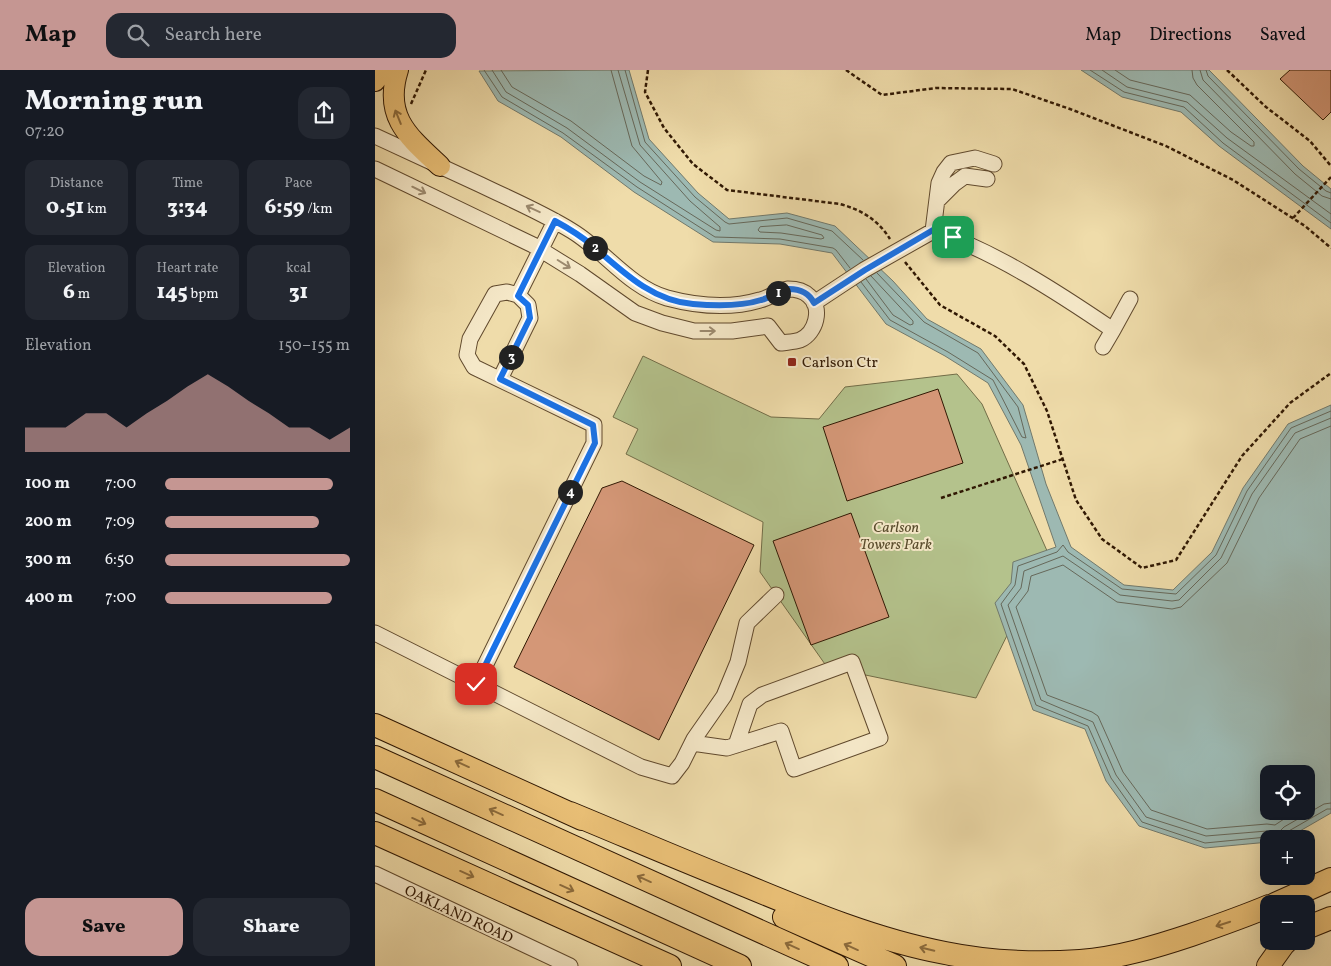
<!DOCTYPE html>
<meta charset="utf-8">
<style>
body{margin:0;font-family:Vollkorn,serif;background:#242831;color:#f1f3f6;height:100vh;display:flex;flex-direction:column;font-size:19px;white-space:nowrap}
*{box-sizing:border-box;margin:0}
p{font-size:16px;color:#9ea1a6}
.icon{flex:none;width:28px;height:28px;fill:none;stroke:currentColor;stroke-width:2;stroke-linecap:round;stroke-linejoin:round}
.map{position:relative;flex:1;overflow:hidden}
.panel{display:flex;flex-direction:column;background:#171b24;width:375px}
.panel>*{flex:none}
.tools{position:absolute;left:885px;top:695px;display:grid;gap:10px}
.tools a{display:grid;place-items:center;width:55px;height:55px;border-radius:10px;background:#171b24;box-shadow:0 5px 20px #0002;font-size:25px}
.pin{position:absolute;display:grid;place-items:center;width:42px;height:42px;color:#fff;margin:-21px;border-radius:10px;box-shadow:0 2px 8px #0006}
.km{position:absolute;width:25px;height:25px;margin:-12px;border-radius:50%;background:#222;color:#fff;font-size:14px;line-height:25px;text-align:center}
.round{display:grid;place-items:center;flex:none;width:52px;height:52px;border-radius:15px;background:#242831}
.summary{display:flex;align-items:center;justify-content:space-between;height:85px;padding:0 25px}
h1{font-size:28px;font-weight:800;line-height:38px}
.metrics{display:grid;grid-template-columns:repeat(3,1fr);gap:8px;height:85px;padding:5px 25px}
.metrics div{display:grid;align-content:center;border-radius:12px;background:#242831;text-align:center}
.metrics b{font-size:21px;font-weight:800}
.metrics small{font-size:14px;font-weight:400}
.metrics p{font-size:14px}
.chart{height:140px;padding:10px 25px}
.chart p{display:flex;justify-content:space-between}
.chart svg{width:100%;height:90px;margin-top:5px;fill:#c59692;opacity:.7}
.primary-button{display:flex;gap:10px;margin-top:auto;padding:10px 25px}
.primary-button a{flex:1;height:58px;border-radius:15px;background:#c59692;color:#111;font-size:20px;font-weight:800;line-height:58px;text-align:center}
.primary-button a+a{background:#242831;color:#f1f3f6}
ul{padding:0 25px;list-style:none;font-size:16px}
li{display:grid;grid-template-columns:80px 60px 1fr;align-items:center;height:38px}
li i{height:12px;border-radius:6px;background:#c59692}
header{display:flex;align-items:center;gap:30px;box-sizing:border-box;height:70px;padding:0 25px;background:#c59692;color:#111}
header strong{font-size:24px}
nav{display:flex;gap:28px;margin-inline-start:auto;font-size:18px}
.search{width:350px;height:45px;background:#242831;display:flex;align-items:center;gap:12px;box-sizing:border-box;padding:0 18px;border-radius:15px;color:#9ea1a6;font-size:19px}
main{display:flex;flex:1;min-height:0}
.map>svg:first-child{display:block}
.green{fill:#b4c28c;stroke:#726d48}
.water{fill:#9db9b2;stroke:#71796c;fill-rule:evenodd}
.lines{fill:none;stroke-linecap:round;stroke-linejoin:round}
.shore{stroke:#66685a;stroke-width:1}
.building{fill:#d49777;stroke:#301803}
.minor-casing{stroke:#60492d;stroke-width:17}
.major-casing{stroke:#301803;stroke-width:22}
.highway-casing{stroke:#301803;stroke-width:24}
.path{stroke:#301803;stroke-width:2.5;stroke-dasharray:4 2.5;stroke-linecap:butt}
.minor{stroke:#f5e8c8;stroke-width:15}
.major{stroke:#e8be75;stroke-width:20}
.highway{stroke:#e8be75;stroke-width:22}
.oneway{stroke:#8c6b3c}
.oneway2{stroke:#9c8a6f}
.route-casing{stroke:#fff;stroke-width:10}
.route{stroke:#1a73e8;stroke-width:6}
.poi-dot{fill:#8f2418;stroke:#f5e8c8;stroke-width:2}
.labels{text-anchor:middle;stroke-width:4;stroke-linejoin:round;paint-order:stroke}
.poi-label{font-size:15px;fill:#301803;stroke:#f5e8c8;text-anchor:start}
.park-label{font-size:15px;font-style:italic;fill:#584b2c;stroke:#f5e8c8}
.street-label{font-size:15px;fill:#301803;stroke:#f5e8c8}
</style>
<header>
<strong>Map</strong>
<div class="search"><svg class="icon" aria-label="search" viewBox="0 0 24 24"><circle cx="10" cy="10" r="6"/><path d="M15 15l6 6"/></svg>Search here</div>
<nav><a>Map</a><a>Directions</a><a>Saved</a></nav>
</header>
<main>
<section class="panel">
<div class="summary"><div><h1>Morning run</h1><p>07:20</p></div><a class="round"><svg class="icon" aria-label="share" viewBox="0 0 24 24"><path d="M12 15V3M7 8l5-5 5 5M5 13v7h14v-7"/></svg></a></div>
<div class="metrics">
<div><p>Distance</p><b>0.51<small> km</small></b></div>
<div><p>Time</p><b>3:34</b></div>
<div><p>Pace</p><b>6:59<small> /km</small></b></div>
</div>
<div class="metrics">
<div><p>Elevation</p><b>6<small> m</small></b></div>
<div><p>Heart rate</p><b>145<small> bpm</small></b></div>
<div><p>kcal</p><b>31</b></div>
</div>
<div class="chart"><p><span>Elevation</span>150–155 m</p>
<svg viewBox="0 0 160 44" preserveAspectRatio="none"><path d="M0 44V32L10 32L20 32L30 25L40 25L50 32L60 25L70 19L80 12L90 6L100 12L110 19L120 25L130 32L140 32L150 38L160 32V44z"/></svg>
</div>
<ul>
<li><b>100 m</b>7:00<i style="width:91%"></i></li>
<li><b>200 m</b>7:09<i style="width:83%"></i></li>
<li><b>300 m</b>6:50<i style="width:100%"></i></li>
<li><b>400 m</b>7:00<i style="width:90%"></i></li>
</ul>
<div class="primary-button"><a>Save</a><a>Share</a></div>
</section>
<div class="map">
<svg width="956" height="896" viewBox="0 0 956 896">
<rect width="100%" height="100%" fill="#efdcaa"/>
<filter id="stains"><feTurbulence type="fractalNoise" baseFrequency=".004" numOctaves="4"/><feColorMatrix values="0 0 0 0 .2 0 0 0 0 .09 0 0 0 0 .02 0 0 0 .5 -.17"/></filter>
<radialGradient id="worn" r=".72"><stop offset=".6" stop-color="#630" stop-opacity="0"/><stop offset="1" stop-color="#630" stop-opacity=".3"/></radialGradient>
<!-- green -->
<path class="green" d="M268 286 396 347 444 349 470 317 582 304 607 334 673 483 601 628 452 597 385 502 388 452 251 384 263 359 238 347Z"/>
<!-- water -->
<path class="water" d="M254 0 274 69 323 123 354 149 412 143 460 156 518 211 552 249 606 279 648 335 671 414 696 477 749 515 798 520 837 482 868 418 913 354 956 335V743L911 769H894V772L830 778 764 756 731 711 710 659 658 640 620 533 636 513 638 492 681 477 646 375 613 313 570 286 511 254 457 183 405 174 338 172 259 122 186 67 123 31 104 1ZM894 704H931V741H894Z
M706 0H834L928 96 956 119V159L844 76 806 42 747 27Z"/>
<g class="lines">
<!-- shore -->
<path class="shore" d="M109 0 127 27 188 63 262 117 340 167 405 169 458 178 461 180 475 198
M117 0 131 22 192 58 265 112 341 160 345 161V157L315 131 265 75 243 0
M126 0 137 17 196 51 269 106 286 115 287 112 257 76 236 0
M250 0 270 72 320 127 350 152 354 154 412 148 457 161 488 190
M715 0 749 22 809 37 848 73 956 153
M727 0 752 17 812 32 852 68 956 144
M740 0 755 10 815 25 856 62 876 76H879V72L822 15 818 8 817 0
M825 0 828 10 920 104 947 126 956 129
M831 0 833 6 924 99 951 121 956 123
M412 155 447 165 449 168 446 169 406 163 385 162 383 160 385 157Z
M491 209 518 245 535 255 538 254V251L496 206
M486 212 515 250 573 282 618 310 647 367 651 368 643 337 603 283 549 252 502 203
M956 348 920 363 877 424 846 488 804 530 797 531 745 525 688 486 649 501 646 518 633 535 666 630 718 652 741 705 771 747 831 766 892 761 902 764 909 757 949 734 956 733
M921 741 900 755 892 754 832 759 776 740 748 702 723 646 717 642 672 625 641 537 653 521 656 506 688 495 742 532 797 539 806 537 852 493 884 428 925 369 956 356
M896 769 892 767 830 773 767 752 736 708 713 656 661 635 626 534 640 515 643 496 682 482 688 475 693 482 747 519 801 524 841 485 872 421 916 358 956 341
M910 769 912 762 952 739H956"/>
</g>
<!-- building -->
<path class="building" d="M915 0H956V42L948 50 905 9Z
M563 319 588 393 472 431 448 357Z
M247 411 379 475 284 670 139 597 227 418Z
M476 443 514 547 436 575 398 471Z"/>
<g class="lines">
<!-- minor casing -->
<g class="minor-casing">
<path id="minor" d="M0 66C35 82 71 99 106 115 137 130 168 143 197 161 230 181 254 217 292 228 322 236 355 239 385 230 395 228 404 220 413 219 421 219 429 221 434 226 448 238 441 263 425 270 419 272 412 272 406 273L393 256 357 261H319L287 253 260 243 205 204 158 175 0 99
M563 130 579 114 590 106 612 109
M558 161 564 113 569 102 576 93 600 88 619 94
M143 225 180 151
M439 233 489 200 558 161C618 180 685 224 738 260L755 229
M728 277 738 260
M0 563 266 697 297 706 307 693 319 669 349 626 363 592 372 553 401 525
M101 614 219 373V355L99 297 92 285 95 269 120 224 132 222 143 225 153 235 155 248 125 309
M317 673 352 678 406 661 419 699 505 668 477 592 387 625 375 634 361 675
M0 804 195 896"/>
</g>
<!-- major casing -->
<g class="major-casing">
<path id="major" d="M23 0C8 47 34 67 65 96
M0 11 7 0"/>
</g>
<!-- highway casing -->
<g class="highway-casing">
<path id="highway" d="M0 655 207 749
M0 687 462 896
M0 730 365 896
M195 743C253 767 311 792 369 815 434 842 501 870 570 883 614 892 660 894 705 891 743 888 780 877 816 865 842 856 868 847 894 836
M0 763 295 896
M900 834 956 809
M409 847 520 896
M931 858 956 848
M893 896 908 875 912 871"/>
</g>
<!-- path -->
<path class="path" d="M273 0 270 22 289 58 318 94 352 120 465 134C487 140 503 150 515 169
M471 0 507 25 561 18 637 19 695 39 791 76 858 110 930 156 956 178
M852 0 891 37 935 71 956 96
M36 34 51 0
M918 148 956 107
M530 192 565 235 620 266 649 294 672 341 701 430 727 469 767 498 801 490 867 386 915 333 956 303
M566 428 688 389"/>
<!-- minor -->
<use href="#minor" class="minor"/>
<!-- major -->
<use href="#major" class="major"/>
<!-- highway -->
<use href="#highway" class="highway"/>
</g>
<!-- one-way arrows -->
<defs><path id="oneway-shaft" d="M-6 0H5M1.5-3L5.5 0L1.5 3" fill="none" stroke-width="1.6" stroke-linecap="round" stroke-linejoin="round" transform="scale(1.25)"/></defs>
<g class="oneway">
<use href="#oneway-shaft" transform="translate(23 47) rotate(-112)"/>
<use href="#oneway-shaft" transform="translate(87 694) rotate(-156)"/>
<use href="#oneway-shaft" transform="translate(121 742) rotate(-156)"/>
<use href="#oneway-shaft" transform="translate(44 751) rotate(24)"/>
<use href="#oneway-shaft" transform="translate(92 804) rotate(24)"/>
<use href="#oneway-shaft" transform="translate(269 809) rotate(-156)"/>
<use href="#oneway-shaft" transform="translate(192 818) rotate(24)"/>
<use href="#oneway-shaft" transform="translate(848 854) rotate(162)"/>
<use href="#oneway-shaft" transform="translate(417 876) rotate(-156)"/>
<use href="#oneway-shaft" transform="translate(476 877) rotate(-156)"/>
<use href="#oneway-shaft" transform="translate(552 879) rotate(-167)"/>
</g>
<g class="oneway2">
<use href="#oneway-shaft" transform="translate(44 120) rotate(26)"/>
<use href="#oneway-shaft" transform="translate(158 139) rotate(-155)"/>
<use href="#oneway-shaft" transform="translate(189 194) rotate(32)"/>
<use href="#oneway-shaft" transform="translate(333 261)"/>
</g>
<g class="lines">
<!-- route casing -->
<g class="route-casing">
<path id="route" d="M101 614 220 373 218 355 125 309 155 248 153 235 143 226 180 151C193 158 206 166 218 176 247 201 277 231 318 234 340 236 364 237 386 230 395 228 405 220 414 219 425 219 434 223 439 233L490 200 558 160 578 167"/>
</g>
<!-- route -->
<use href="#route" class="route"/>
</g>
<!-- markers -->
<rect class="poi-dot" x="412" y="287" width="10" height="10" rx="2.5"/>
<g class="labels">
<!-- poi labels -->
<g class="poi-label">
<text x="427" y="297">Carlson Ctr</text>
</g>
<!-- park labels -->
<g class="park-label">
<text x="521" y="462">Carlson<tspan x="521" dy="17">Towers Park</tspan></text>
</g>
<!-- street labels -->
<g class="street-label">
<text transform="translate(84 844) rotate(25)" y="5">OAKLAND ROAD</text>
</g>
</g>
<rect width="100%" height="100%" filter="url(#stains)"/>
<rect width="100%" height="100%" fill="url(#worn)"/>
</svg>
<div class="tools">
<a><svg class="icon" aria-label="locate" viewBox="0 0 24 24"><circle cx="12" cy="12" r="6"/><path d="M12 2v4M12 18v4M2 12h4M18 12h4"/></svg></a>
<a>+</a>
<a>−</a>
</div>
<div class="pin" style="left:578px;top:167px;background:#1e9e55"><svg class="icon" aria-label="arrive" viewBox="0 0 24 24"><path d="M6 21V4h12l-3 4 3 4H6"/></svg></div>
<div class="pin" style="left:101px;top:614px;background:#d93025"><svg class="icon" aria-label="check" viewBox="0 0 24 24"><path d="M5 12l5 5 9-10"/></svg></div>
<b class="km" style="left:403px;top:223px">1</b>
<b class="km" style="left:220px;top:178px">2</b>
<b class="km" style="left:136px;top:287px">3</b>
<b class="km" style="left:195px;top:422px">4</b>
</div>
</main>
